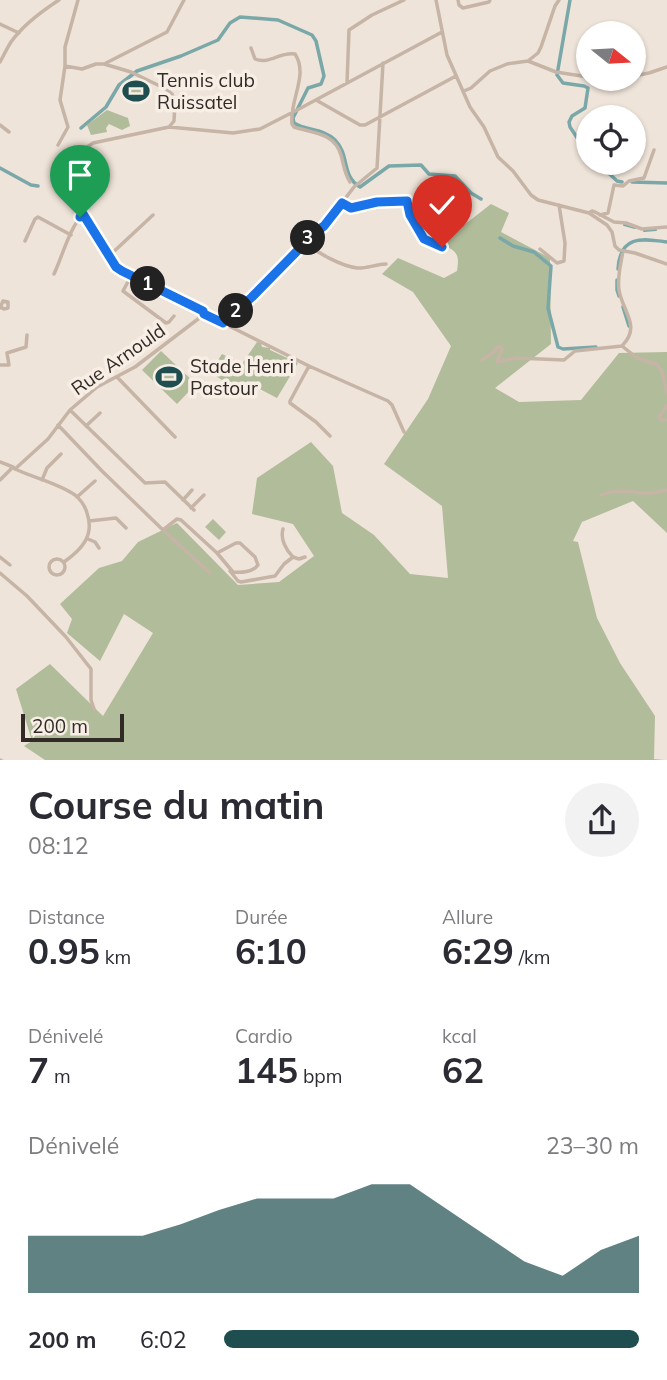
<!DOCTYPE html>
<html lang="fr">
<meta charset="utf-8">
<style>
body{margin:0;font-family:Mulish,sans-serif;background:#f2f2f3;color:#2b2b33;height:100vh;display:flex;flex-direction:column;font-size:26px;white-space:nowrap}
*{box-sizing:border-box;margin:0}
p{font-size:23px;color:#7c7c81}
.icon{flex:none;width:38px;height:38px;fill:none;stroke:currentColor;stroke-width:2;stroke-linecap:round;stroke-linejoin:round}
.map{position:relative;height:760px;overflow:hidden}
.drawer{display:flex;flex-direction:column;background:#fff;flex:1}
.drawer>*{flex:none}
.needle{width:46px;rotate:108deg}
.fabs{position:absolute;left:576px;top:21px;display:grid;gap:14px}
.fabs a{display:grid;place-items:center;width:70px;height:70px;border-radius:50%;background:#fff;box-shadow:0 2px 5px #0004;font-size:35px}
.scale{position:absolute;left:21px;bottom:18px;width:103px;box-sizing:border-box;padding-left:7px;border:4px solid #322a26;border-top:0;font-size:19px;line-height:24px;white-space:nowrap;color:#322a26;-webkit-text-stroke:5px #f7eee5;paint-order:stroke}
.pin{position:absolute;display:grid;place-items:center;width:60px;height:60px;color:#fff;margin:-72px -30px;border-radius:50% 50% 50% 0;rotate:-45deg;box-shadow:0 0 7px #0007}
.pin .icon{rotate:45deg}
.km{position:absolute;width:35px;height:35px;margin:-18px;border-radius:50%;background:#222;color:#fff;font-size:19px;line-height:35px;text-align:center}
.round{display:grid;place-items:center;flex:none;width:74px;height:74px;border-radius:37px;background:#f2f2f3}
.head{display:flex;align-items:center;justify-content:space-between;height:119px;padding:0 28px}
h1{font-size:38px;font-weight:700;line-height:52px}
.figures{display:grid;grid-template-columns:repeat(3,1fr);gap:10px;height:119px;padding:7px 28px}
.figures div{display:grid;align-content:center}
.figures b{font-size:35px;font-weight:700}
.figures small{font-size:19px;font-weight:400}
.figures p{font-size:19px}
.chart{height:196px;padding:14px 28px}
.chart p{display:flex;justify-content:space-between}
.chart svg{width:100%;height:126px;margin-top:7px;fill:#1f4e50;opacity:.7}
ul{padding:0 28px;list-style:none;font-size:23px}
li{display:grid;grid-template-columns:112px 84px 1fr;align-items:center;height:52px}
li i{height:18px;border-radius:9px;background:#1f4e50}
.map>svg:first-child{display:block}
.green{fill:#b1bc9a}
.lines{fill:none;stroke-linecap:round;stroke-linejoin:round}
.stream{stroke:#7aa8a9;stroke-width:2}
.canal{stroke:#7aa8a9;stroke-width:3.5}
.minor{stroke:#c6b4a6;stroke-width:3.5}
.route-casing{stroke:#fff;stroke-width:14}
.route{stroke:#1a73e8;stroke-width:9}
.labels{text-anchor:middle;stroke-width:7;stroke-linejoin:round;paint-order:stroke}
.poi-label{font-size:19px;fill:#322a26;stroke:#f7eee5;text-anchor:start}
.street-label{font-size:19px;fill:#322a26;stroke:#f7eee5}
</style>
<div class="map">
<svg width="667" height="761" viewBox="0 0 667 761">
<rect width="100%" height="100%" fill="#efe4d9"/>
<!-- green -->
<path class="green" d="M133 79 150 87 146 97H142L139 104 122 95 126 87 129 88Z
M107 110 128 118 130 126 122 130 109 124 106 128 107 132 91 135 87 125Z
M491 204 509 213 501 232 550 258 551 344 495 388 519 402 581 400 619 353 667 352V533L633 501 582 522 573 541 578 542 597 618 620 663 655 716 654 759 664 760H45L24 746 32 741 16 689 50 664 103 716 153 633 124 614 100 661 67 633 72 619 60 604 99 568 122 561 138 542 177 523 238 585 279 582 314 556 293 524 252 514 257 478 311 442 333 466 342 513 374 535 410 574 448 578 442 506 384 464 428 399 451 346 413 292 382 274 398 258 444 278 457 271C460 252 456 252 441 243Z
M257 342 261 343 262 347 270 348V350L298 363 277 398 248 383 241 393 210 372 222 354 242 364Z
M161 351 196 384 177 404 142 370Z
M213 519 226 532 219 540 205 527Z"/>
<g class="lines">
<!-- stream -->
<path class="stream" d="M624 225 635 228
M644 231 656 230"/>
<!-- canal -->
<path class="canal" d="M570 0 557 75 563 83 584 86 588 88 585 108 572 116 569 122 570 127 588 154
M81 128 106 107 119 85 137 71 181 56 218 40 230 23 240 17 278 20 312 35 316 41 324 76 321 84 308 88 293 118 294 123C306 131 323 128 335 140 350 155 341 176 360 187L389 166 421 165 429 174 455 176 471 193 481 199
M598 163 617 181 622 182
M0 168 31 185 38 186
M632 182 667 183
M500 238 513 246 534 252 551 266 548 308 558 347 563 349 596 347
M618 269C620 236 640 238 667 242
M617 280V290L619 296
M623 307 629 326"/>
<!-- minor -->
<path class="minor" d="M436 0 447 55 470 107 484 127 498 157 513 171 531 195 538 200 589 213 607 225 612 232 615 246 619 250 635 253 667 264
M458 0 459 5 463 8 489 2 490 0
M0 24 19 33
M251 48 255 59C270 65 280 51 295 54 309 75 289 101 292 124L294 127C313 133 335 133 341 155 344 165 344 173 350 182
M528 61 538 53 541 47 555 6 559 0
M0 62C4 55 7 48 11 42 23 25 42 11 59 0
M106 63 167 32 184 0
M65 66 82 69 96 64H104L131 72 166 89 172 94 175 103 174 121 169 127
M634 76 649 73 667 67
M347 83 349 30 372 15 404 0
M464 91 471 88 490 71 507 64 528 61 556 72 588 77
M316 100 360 125H365L456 76
M0 125 9 132
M58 145 68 127 60 100 65 66V47L78 0
M407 201 409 215 424 239 442 247
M342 203 351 208 377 202 407 201 416 199H449
M589 213 592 211 595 212 614 222 626 223 642 229 667 227
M600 215 608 213 614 185 623 186 629 181 644 178 654 150
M25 241 35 219 38 217 71 235
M306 242C316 253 342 266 357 268 365 269 377 264 386 264
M540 249 557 263 564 261 565 243 559 205
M109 256 153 215
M54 274C62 257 70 227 83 214
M131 276 123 291 166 323 169 322 174 316
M0 308 3 301 8 302V308L4 309 1 307
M201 311 204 313 203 316 199 315Z
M202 311 131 276 116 267 83 214 63 194C64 176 77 152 93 143L169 127 233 133 260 129 299 109 442 32
M204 314 223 323 252 297 306 242 309 237 328 221 354 187 377 168 383 63
M223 323 309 366 388 401 392 405 404 432
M622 346 637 358 656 364 662 371 667 393
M482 360 493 353 497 347H501L502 349 497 362 517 358 564 360 575 351 622 346C642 326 622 311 619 290 617 277 621 263 623 251
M0 365H9L7 353 26 347 27 335
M309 366 290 401V403L316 422 330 436
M117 377 175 437
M667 405 659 417 661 420H667
M70 410 145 483 165 482 194 510
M58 425 102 471 163 530 177 519 181 520 217 553 233 572C241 573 253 572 258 565L255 557 240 543H236L217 553
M86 426 100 413
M0 462 13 467
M15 469C34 478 58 483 75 495 81 500 85 506 87 513 95 536 81 550 64 562
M0 480 13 467 15 469 48 439 70 410 97 387 135 367 202 316
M42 480 47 468 61 454
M601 495C618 488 631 493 649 493 655 493 661 491 667 490
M77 497 95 481
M183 500 192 490
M191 508 204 495
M89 521 116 518 126 528
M283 529C280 539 286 550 293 557
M163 530 210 573
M88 539 95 542 99 548
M0 557 10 565
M49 567a8 8 0 1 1 16 0a8 8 0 1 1-16 0Z
M230 571 238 581 241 582 275 576 284 564 293 557 299 559 305 557
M0 573 27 596 66 637 91 669V700L94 709
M0 760 2 761"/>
</g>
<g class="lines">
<!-- route casing -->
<g class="route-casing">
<path id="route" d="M80 217 83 214 116 267 122 271 203 311 204 314 223 323 252 297 306 242 309 237 324 226 342 203 351 208 377 202 407 201 410 215 424 239 442 247"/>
</g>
<!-- route -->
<use href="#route" class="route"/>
</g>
<!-- icons -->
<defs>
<g id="stadium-bare" transform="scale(2.1)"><path d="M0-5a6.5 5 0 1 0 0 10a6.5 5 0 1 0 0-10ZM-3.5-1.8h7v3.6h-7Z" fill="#1f4e50" stroke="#f7eee5" stroke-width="2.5" paint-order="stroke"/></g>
</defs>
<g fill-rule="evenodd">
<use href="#stadium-bare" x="136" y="91"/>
<use href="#stadium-bare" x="169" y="377"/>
</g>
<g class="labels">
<!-- poi labels -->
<g class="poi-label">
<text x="157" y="87">Tennis club<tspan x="157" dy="22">Ruissatel</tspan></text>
<text x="190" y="373">Stade Henri<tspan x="190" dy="22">Pastour</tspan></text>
</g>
<!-- street labels -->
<g class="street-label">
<text transform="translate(118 359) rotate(-35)" y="7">Rue Arnould</text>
</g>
</g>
</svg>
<div class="fabs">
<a><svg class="needle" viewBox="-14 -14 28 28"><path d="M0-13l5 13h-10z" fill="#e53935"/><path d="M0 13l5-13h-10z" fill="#7c7c81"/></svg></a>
<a><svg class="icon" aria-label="locate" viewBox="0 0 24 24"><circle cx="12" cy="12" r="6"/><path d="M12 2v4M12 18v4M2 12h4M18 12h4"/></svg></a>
</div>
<div class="scale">200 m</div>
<div class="pin" style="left:80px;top:217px;background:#1e9e55"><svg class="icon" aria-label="arrive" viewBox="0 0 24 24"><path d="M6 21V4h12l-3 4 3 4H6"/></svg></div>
<div class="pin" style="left:442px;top:247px;background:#d93025"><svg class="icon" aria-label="check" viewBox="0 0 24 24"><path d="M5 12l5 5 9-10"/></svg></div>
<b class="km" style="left:148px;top:284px">1</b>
<b class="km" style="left:236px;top:311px">2</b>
<b class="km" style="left:308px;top:238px">3</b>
</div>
<section class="drawer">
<div class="head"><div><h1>Course du matin</h1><p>08:12</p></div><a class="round"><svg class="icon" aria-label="share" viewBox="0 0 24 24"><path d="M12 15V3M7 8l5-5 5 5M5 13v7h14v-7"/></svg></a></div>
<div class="figures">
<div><p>Distance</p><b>0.95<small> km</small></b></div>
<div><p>Durée</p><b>6:10</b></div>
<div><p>Allure</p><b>6:29<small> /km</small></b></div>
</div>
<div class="figures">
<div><p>Dénivelé</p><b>7<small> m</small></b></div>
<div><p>Cardio</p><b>145<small> bpm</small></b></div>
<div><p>kcal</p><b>62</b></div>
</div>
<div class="chart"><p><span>Dénivelé</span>23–30 m</p>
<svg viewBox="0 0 160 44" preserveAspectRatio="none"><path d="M0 44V24L10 24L20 24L30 24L40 20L50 15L60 11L70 11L80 11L90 6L100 6L110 15L120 24L130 33L140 38L150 29L160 24V44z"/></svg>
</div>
<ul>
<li><b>200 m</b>6:02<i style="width:100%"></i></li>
</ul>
</section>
